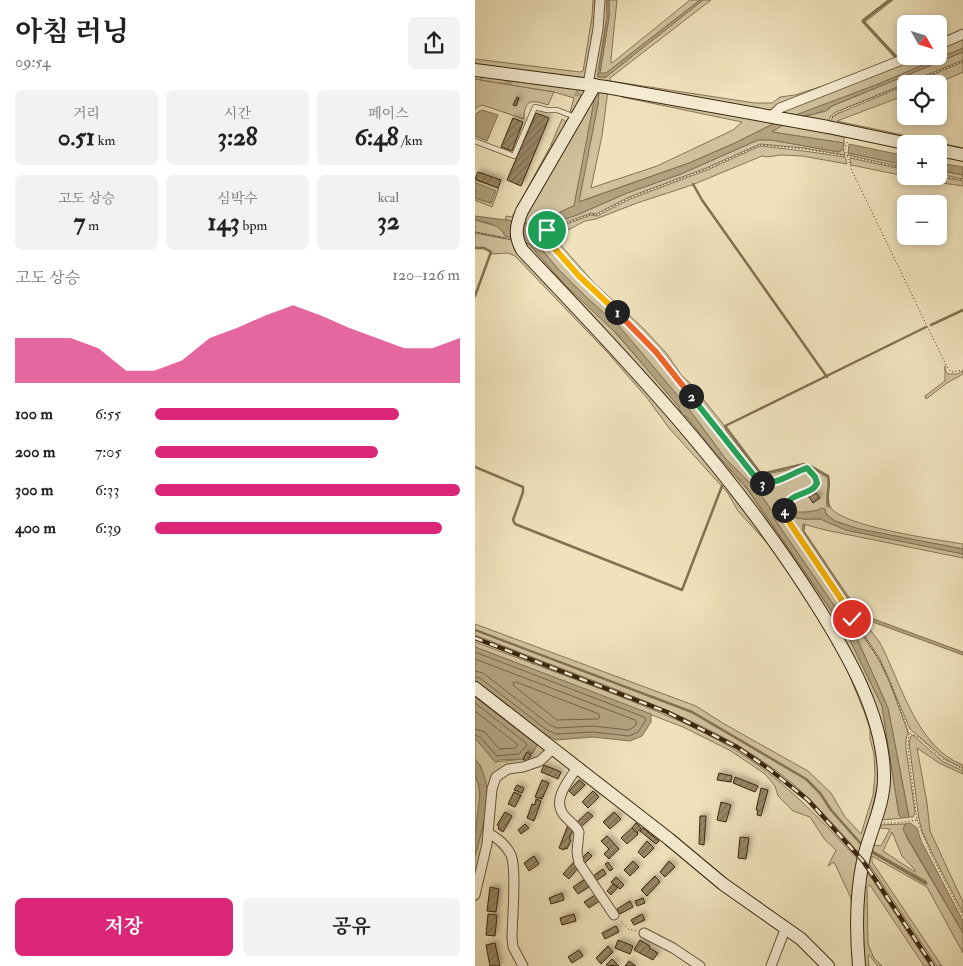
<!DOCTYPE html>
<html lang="ko">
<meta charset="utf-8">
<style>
body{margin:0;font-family:"IM FELL Double Pica","Noto Serif KR",serif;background:#f2f2f2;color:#222;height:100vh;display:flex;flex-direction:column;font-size:19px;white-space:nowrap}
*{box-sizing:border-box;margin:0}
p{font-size:16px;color:#767676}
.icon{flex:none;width:28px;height:28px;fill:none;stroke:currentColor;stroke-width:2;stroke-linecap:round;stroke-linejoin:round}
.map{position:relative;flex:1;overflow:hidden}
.drawer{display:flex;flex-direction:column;background:#fff;width:475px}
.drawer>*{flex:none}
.needle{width:32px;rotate:129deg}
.controls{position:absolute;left:422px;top:15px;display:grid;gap:10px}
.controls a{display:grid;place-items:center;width:50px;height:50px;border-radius:8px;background:#fff;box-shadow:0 2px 8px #0003;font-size:25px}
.pin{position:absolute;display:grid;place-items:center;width:42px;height:42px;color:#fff;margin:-21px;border:2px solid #fff;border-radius:50%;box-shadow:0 1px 5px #0007}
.km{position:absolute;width:25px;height:25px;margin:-12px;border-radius:50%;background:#222;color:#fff;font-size:14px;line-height:25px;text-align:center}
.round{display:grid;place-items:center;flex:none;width:52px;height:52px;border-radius:8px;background:#f2f2f2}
.summary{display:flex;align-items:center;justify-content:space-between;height:85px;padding:0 15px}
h1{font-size:28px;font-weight:700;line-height:38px}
.metrics{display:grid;grid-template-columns:repeat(3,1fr);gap:8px;height:85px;padding:5px 15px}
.metrics div{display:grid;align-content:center;border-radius:8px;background:#f2f2f2;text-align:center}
.metrics b{font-size:25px;font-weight:700}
.metrics small{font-size:14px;font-weight:400}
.metrics p{font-size:14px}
.chart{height:140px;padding:10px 15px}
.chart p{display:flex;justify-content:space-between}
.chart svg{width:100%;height:90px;margin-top:5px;fill:#db2777;opacity:.7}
.primary-button{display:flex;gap:10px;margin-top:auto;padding:10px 15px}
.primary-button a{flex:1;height:58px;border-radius:8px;background:#db2777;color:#fff;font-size:20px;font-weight:700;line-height:58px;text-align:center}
.primary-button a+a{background:#f2f2f2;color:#222}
ul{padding:0 15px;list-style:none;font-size:16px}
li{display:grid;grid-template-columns:80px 60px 1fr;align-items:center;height:38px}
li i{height:12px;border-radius:6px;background:#db2777}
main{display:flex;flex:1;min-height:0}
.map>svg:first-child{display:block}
.grass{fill:#d0c29e;stroke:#867456;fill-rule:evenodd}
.forest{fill:url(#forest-firs);stroke:#867456}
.water{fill:#b2a280;stroke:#827152}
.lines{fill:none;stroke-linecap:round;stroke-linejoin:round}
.shore{stroke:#766446;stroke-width:1}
.stream{stroke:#827152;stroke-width:2.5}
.building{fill:url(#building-hatch);stroke:#3b270d;filter:url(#shadow)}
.lane-casing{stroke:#685639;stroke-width:6}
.street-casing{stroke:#685639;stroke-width:11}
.secondary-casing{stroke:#3b270d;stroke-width:14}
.path{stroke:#3b270d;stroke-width:1;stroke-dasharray:1 2.5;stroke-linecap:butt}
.lane{stroke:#f5ecd3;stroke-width:4.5}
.street{stroke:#f5ecd3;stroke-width:9}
.secondary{stroke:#f5ecd3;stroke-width:12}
.rail-casing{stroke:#3b270d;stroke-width:4.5}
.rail{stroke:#f5ecd3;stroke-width:2.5;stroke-dasharray:8;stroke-linecap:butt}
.split-1-casing{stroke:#fff;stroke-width:10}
.split-2-casing{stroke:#fff;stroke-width:10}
.split-3-casing{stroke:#fff;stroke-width:10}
.split-4-casing{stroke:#fff;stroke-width:10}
.split-5-casing{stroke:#fff;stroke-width:10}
.split-1{stroke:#f5b400;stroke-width:6}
.split-2{stroke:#f0652b;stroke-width:6}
.split-3{stroke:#22a559;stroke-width:6}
.split-4{stroke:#22a559;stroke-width:6}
.split-5{stroke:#f5b400;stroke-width:6}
</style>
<main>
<section class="drawer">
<div class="summary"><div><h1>아침 러닝</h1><p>09:54</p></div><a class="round"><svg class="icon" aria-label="share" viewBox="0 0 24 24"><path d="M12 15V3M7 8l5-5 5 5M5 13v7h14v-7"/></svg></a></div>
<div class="metrics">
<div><p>거리</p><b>0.51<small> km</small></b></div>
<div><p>시간</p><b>3:28</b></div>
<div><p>페이스</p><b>6:48<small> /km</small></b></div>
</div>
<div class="metrics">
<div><p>고도 상승</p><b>7<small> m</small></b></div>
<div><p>심박수</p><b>143<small> bpm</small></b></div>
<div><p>kcal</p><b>32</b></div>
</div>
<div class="chart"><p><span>고도 상승</span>120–126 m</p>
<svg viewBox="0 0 160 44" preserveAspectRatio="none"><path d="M0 44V22L10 22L20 22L30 27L40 38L50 38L60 33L70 22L80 17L90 11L100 6L110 11L120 17L130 22L140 27L150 27L160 22V44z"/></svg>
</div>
<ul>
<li><b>100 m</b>6:55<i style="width:80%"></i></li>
<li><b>200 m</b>7:05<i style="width:73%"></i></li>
<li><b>300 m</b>6:33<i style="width:100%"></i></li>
<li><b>400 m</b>6:39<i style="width:94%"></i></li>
</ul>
<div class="primary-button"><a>저장</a><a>공유</a></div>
</section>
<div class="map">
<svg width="488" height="966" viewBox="0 0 488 966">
<defs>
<pattern id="forest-firs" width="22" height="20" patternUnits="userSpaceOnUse" patternTransform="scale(1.25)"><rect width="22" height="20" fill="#d0c29e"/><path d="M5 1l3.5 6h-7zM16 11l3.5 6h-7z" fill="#aa9e7f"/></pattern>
<pattern id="building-hatch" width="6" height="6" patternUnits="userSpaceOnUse" patternTransform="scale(1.25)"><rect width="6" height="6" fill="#998868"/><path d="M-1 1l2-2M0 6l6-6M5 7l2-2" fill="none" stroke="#7e6f54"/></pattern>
<filter id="shadow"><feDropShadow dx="3" dy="-3" stdDeviation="2.5" flood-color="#0004"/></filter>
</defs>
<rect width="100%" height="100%" fill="#efe2bc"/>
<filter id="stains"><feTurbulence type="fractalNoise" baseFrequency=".004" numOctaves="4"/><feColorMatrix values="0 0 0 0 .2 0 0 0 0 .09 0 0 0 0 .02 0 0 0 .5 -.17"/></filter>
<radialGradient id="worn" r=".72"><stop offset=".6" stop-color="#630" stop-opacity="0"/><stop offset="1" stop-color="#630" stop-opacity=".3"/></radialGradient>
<!-- grass -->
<path class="grass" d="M118 0H121L120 24 111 78 0 65V59L105 72 108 71 117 17Z
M127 0H132V17L123 71V77H131L228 0H236L135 78V81L280 103H297L305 97 320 95 372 78 420 58 387 22V20L413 0H418L390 22 423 57 431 54V56H433L303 107 297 112 133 84 123 81 117 76 125 29Z
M134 0H142L136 59V63H137L215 0H225L131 73 125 74 134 17Z
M488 38V48L401 85 319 116 323 118 352 111 357 106 488 52V60L361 112 355 117 353 124 318 118 309 115V110L311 109 443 56H464V48Z
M488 62V72L484 74 460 84H435Z
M0 79 79 92 73 105C56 99 49 100 49 119L7 105 2 107 0 110Z
M431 85V95L362 121 488 148V152L464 147V144H449L355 124 357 118 362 114Z
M119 89 133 90 127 136 116 188 182 166 258 130 267 122 147 97 145 93 302 122 260 143 214 163 103 202 123 104 124 91 122 90 99 206C83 212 63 226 45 223L55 203Z
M309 124 369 137V146L368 143 297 132Z
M283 140H296L364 152 368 149 370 155 329 148 285 144 231 168 154 197 121 214 116 213 72 229 68 232V236L104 277 180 353 284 483C297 489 319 473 331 469L339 477 341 483 338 489C324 492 309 498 308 514L404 660 414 681 433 732 431 739V749L440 812 438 817H434L413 708 384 643 377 631 376 626H374L369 620 300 520 298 517 299 510H296L289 499 270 478 250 458 213 408 161 346 83 269 52 232 102 215 152 193 206 174Z
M285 146 329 151 370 157 372 164 327 156 306 155 292 157 287 156 217 185 162 203 121 219 110 221 83 235V242L120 284 169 329 192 354 207 376 215 383 249 425 252 432 286 475 334 466 353 478C355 488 350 496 352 507L355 506C363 526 464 540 488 544V549L384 529 360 521 351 514 350 509 326 513 317 517 329 519H345L371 530 488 554V558L350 530 328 524V531L383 614 388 625H391C396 631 401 637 405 643 426 683 442 748 488 765V768L470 759 435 729 405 659 378 618 367 599 312 517C304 491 338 499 344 483L339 473 332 467 321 470 310 477 289 483 286 481 182 351 105 276 70 236V233L73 231 116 215 122 216 155 199 232 170Z
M373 153 431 165V168L373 155Z
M375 158 431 170V176H461L488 181V186L454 181 376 165Z
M464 170 488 175V179L464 174Z
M0 180 24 188 17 207 0 200V198L16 203 1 183 0 184Z
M0 220 22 226 37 239 0 232Z
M0 233 37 240 165 380 305 553 367 651 398 730 404 777 387 856C361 828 337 798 307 775 255 735 195 711 135 687 90 670 45 652 0 635V624L221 706 251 725 333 771 356 793 370 817 386 834 398 795 400 775 399 754 395 739V729L389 711 368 660 319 579 294 545 263 511 252 492 194 428 172 398 133 353 40 256 33 253 16 254 15 250 0 247Z
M45 241 54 244 90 285 130 321 192 392 242 455 272 489 372 634 407 706 424 815 427 818 407 820 408 741 332 581Z
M470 366V370L473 374H482L488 371V374L472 383 451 399 450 396 470 381Z
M0 642C44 658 87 675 131 691 181 711 233 730 277 761 319 790 351 825 385 862L378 938 376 898 359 862 353 866 361 850 350 840 335 817 318 811 303 796 300 786 290 774 256 751 208 727 0 647Z
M0 694 72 751 62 760 28 768 19 773 12 827 0 886V856L8 825 6 766 0 759V738L20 762 48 759 53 751 57 754 62 745 0 697Z
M438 735 467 761 488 771V774L464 763 442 748 452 803 455 831 488 902V913L458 855 447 831 444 819 434 742 436 736Z
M0 775C9 794 4 818 0 837Z
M430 824V833L433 840 488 933V953L452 887 397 856V862L467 966H462L392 861 404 825ZM405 828 415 829 406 846 398 845 403 830ZM417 832 427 856 440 870V872L408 851ZM398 851 451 881 452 884H450L397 853Z
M391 870 455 966H449L395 885 392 887 393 944 399 958 407 966H403L394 955 393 957 394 966H387V925Z"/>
<!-- forest -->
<path class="forest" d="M0 73 110 90 100 111 95 112 99 98 79 92 0 79Z
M87 119 93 123 39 221H30L31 216 37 217 75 147Z"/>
<!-- water -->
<path class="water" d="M132 0H134V17L125 73H131L225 0H228L131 77H123L132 17Z
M488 48V52L357 106C351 112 326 118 318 116L401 85Z
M121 90 124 91 123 104 104 202 214 163 260 143 302 122 309 124 297 132 369 143 368 149 364 152 296 140H283L206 174 152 193 102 215 52 232 83 269 113 299 144 326 213 408 250 458 270 478 289 499 296 510H299V506L301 509H305L304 516 298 517 300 520 369 620 374 626H377L376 629 384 643 413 708 434 817 427 818 424 815 407 706 372 634 365 623 272 488 242 455 211 416H207L204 407 143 335 90 285 54 244 45 241V223C63 226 83 212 99 206Z
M7 110 23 115 12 141 0 136V114Z
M374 144 431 156V165L373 153Z
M464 163 488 167V175L464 170Z
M1 183 21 191 16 203 0 198Z
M0 216 39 221 36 237 30 236C25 224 12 223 0 220Z
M345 508 350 509 351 514 360 521 384 529 488 549V554L371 530 345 519H328L317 517V512H333L344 510Z
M328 524 330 525 329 531 390 621 396 618 488 652V655L395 621 390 626 385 625 384 622H388L383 614 328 531Z
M0 647 176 714V722L167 736 155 741 118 737 81 740 69 734 0 680Z
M0 697 62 745 57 754 53 751 48 759 24 760 20 762 0 738Z
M0 759C23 787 8 825 0 856V837L5 794 3 782 0 775Z
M435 823 442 828 446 841 488 921V933L430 833 428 829 430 824Z"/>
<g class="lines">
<!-- shore -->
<path class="shore" d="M0 652 169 717 171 720 163 732 154 736 118 732 81 734 72 730 5 678 0 677
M0 659 160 720 162 723 159 727 153 730 118 726 82 728 75 725 8 673 0 671
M41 682 124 714 125 717 123 719 82 720 39 686 38 683Z
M0 703 51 743 52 745 44 754 22 756 5 737 0 735
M0 711 42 744V746L40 748 24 749 10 732 0 729"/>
<!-- stream -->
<path class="stream" d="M415 0 389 20V22L422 58
M218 184 227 200 352 377
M0 248H9L16 252 0 296
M456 325 488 310
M0 467 48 487V492L38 520 40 524 207 590 247 486
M354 506C350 494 356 488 353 476L334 465 329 464 286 474 250 426 451 327
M0 630 217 712 331 779 345 793 356 810 387 845
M397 852 451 883"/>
</g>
<!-- building -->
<path class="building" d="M42 97 44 98 41 106 38 105Z
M61 113 74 118 46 186 32 180Z
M38 118 48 122 37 151 26 147Z
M3 172 26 180 23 188 0 179Z
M336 492 338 495 341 493 345 498 338 503 332 494Z
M52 752 56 755 52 762 48 759Z
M69 765 86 772 83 779 66 772Z
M244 773 257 776 256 782 242 780Z
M260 777 283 786 280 792 258 783Z
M67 780 74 783 67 799 60 797Z
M104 780 110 785 99 796 94 791Z
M42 785 49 788 47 793 39 790Z
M286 788 293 790 286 816 282 815 283 810H281Z
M118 791 124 797 113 808 107 802Z
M39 792 46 795 40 807 33 804Z
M61 799 66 801 59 821 52 818 57 804 60 805Z
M246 802 256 805 251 822 242 820Z
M30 812 37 816 28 832 23 829 24 826 22 825Z
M113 812 118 816 105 828 101 823Z
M139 812 146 819 135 829 128 822Z
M225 816H231L229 845 224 844Z
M161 823 166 828 162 833 157 828Z
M50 824 54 828 46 834 43 830Z
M93 825 99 827 94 839 96 840 92 849 90 848 89 850 84 848Z
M157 828 163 834 152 844 146 838Z
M168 828 184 841 181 844 165 831Z
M132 836 144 849 134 859 129 854 134 849 126 841Z
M265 837 274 838 271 859 263 858Z
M172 841 179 848 169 858 163 852Z
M113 852 117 856 109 864 105 860Z
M59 856 64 864 54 871 49 863Z
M158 861 164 867 155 876 149 870Z
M194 861 200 867 190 877 185 872Z
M99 862 104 867 94 879 88 874Z
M133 862 138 869 135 871 130 864Z
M128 869 131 874 121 881 118 876Z
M180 876 185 882 172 896 166 890Z
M141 877 149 885 145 889 136 882Z
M112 878 117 885 103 894 98 887Z
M138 884 143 887 136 895 132 891Z
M15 887 24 889 21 912 12 911Z
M87 893 89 900 76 904 74 898Z
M122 894 126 900 114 908 109 902Z
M168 898 170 903 162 906 160 901Z
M155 901 158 907 145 914 142 909Z
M13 914 22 915 20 936 11 935Z
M99 914 101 921 87 925 85 918Z
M167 914 170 920 159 925 156 920Z
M141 926 144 932 130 939 127 933Z
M143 940 158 946 155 954 140 948Z
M165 940 175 946 174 948 183 953 178 960 159 950Z
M20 943 25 966H15L11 945Z
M133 946 138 952 126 964 121 958Z
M104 950 108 956 97 963 93 957Z
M137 959 144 966 131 965Z
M154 961 161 966H150Z"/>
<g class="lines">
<!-- lane casing -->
<g class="lane-casing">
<path id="lane" d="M0 141 39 156 60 107 72 110H82L100 117"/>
</g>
<!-- street casing -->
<g class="street-casing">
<path id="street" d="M464 45 488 34
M113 84 123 29 125 0
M295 117 305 108 437 56
M102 767C95 780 77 798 88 814 93 821 100 824 104 832L102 852 104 863 139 915
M13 833C23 838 31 845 36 855 42 869 37 921 37 938L38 947 48 966
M0 895 12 844 17 789 21 777 33 769 48 767 65 761 78 749
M169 933 198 948 225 966
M296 966 311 927"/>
</g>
<!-- secondary casing -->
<g class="secondary-casing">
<path id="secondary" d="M0 70 131 87 353 127 434 144
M120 85 47 211C41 226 39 235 47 250 153 361 259 473 341 604 372 653 408 715 409 775 410 804 394 833 388 861 381 894 381 932 384 966
M464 150 488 155
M0 688 194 839 248 884 326 939 353 966"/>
</g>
<!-- path -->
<path class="path" d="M432 84 488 61
M357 117 369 109 431 84
M372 142 370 150 377 171 471 365 476 372 488 370
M431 169 372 156 329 149 285 145 231 169 154 198 121 215 116 214 69 232V236L73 241 104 276 181 352 285 482 288 484 311 478 322 471 332 468 340 477 343 483C335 499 308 487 310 517L366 599 377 619 404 659 415 681 434 733
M464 176 488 180
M0 232 31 239
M442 820 457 856 488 916
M409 823H423L442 820 433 748 434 733 445 738 466 758 488 769
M146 921 153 929 161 931"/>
<!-- lane -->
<use href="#lane" class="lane"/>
<!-- street -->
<use href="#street" class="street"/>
<!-- secondary -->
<use href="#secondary" class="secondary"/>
<!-- rail casing -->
<g class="rail-casing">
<path id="rail" d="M0 638 192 712 262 747 294 769 333 800 388 861 458 966"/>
</g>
<!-- rail -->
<use href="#rail" class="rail"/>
</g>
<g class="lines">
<!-- split-1 casing -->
<g class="split-1-casing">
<path id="split-1" d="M72 230 69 232V236L73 241 104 276 142 312"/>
</g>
<!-- split-2 casing -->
<g class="split-2-casing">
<path id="split-2" d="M142 312 181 352 216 396"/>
</g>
<!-- split-3 casing -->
<g class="split-3-casing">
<path id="split-3" d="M216 396 281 478 287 483"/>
</g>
<!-- split-4 casing -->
<g class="split-4-casing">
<path id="split-4" d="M287 483C303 484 317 473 332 468L340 477 342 483C336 497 315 490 309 510"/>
</g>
<!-- split-5 casing -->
<g class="split-5-casing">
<path id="split-5" d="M309 510 310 516 366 599 377 619"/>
</g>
<!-- split-1 -->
<use href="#split-1" class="split-1"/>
<!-- split-2 -->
<use href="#split-2" class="split-2"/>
<!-- split-3 -->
<use href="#split-3" class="split-3"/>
<!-- split-4 -->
<use href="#split-4" class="split-4"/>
<!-- split-5 -->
<use href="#split-5" class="split-5"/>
</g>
<rect width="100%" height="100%" filter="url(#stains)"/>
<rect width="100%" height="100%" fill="url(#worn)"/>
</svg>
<div class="controls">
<a><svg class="needle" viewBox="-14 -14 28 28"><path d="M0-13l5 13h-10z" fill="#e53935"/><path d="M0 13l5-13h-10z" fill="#767676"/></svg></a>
<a><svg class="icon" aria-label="locate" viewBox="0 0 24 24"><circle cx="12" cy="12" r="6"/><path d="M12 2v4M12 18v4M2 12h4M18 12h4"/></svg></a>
<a>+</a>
<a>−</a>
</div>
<div class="pin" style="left:72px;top:230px;background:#1e9e55"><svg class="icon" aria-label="arrive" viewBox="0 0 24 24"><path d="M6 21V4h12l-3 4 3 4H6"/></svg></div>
<div class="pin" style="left:377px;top:619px;background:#d93025"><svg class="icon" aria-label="check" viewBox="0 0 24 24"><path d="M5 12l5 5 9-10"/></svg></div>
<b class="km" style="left:142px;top:312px">1</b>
<b class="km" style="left:216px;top:396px">2</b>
<b class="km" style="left:287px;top:483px">3</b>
<b class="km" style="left:309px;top:510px">4</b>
</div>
</main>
